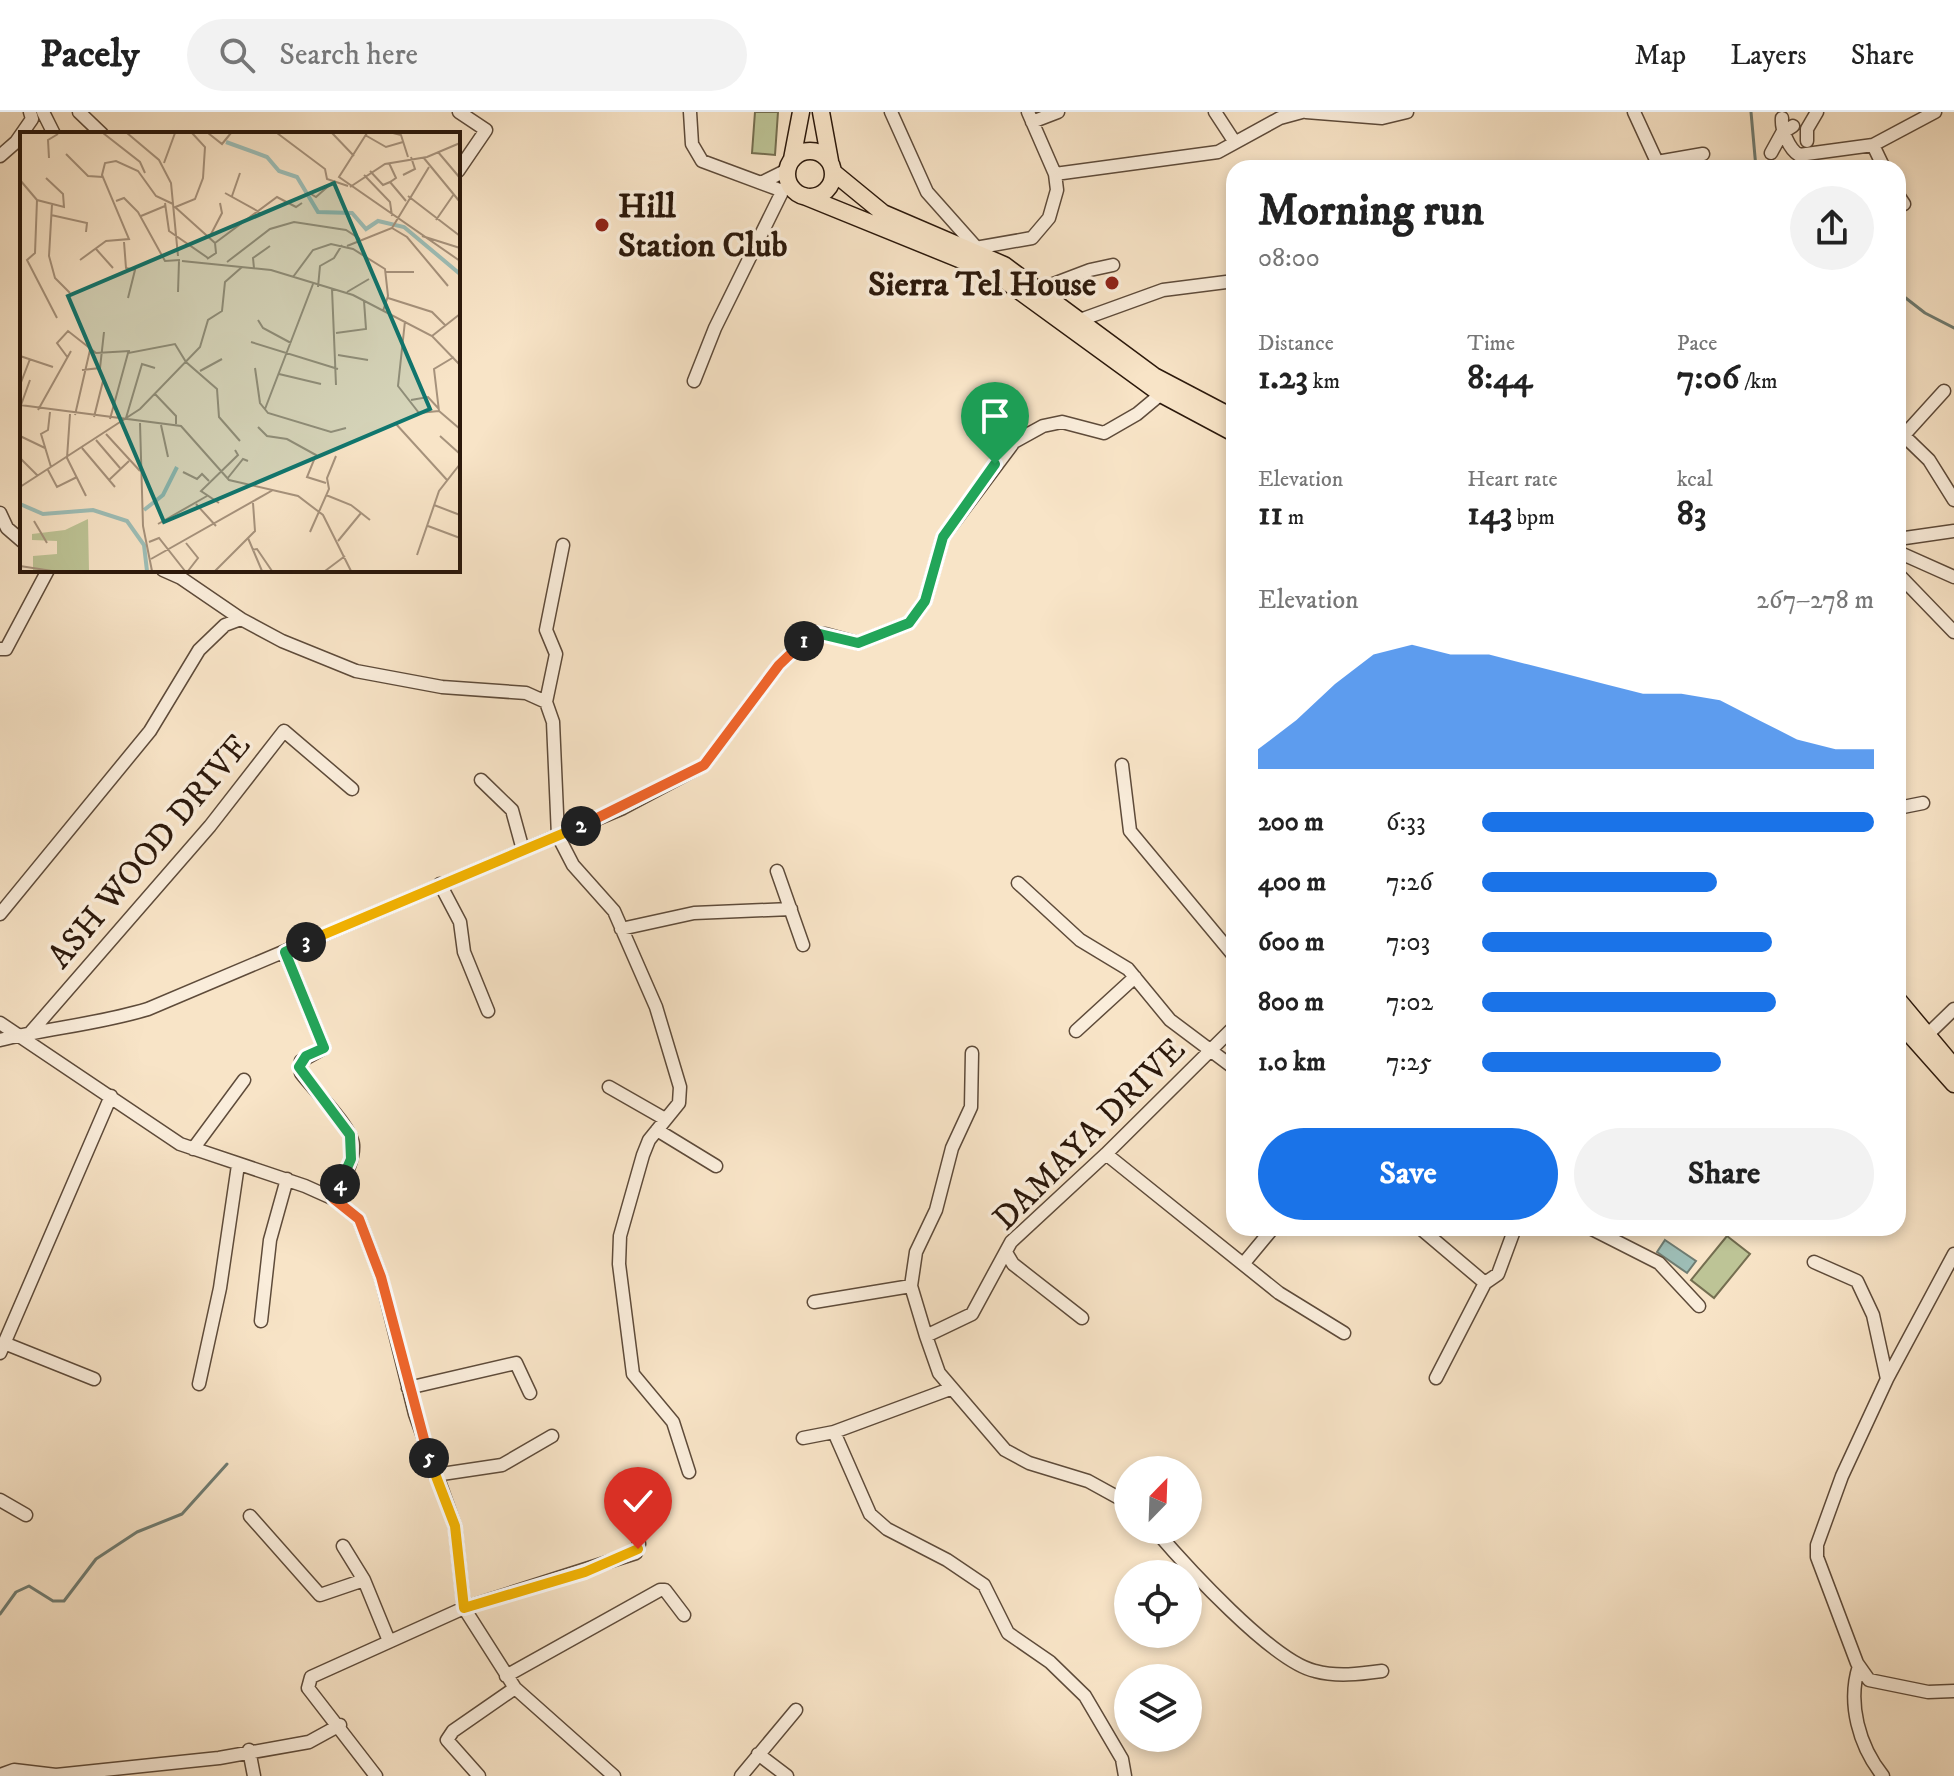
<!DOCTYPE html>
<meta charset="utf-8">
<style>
body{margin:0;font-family:"IM FELL DW Pica",serif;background:#f2f2f2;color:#222;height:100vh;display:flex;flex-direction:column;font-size:30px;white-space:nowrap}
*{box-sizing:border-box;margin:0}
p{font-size:26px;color:#767676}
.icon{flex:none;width:44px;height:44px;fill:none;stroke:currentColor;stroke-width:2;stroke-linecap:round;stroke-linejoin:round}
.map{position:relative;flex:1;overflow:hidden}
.details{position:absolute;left:1226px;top:48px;width:680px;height:1076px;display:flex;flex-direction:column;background:#fff;border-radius:24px;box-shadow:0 4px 12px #0003}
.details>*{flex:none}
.needle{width:52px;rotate:23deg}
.controls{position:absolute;left:1114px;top:1344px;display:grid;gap:16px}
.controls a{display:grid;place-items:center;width:88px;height:88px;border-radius:50%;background:#fff;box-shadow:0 4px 12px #0003;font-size:40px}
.pin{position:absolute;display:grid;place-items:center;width:68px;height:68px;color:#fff;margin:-82px -34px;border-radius:50% 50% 50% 0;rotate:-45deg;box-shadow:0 0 8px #0007}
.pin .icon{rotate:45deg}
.km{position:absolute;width:40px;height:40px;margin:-20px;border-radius:50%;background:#222;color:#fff;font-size:22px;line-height:40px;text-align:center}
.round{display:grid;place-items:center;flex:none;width:84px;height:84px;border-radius:42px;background:#f2f2f2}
.headline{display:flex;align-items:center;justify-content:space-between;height:136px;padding:0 32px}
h1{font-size:44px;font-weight:700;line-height:60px}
.figures{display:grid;grid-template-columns:repeat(3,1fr);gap:12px;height:136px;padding:8px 32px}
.figures div{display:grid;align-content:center}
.figures b{font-size:34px;font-weight:700}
.figures small{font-size:22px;font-weight:400}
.figures p{font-size:22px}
.chart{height:224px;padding:16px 32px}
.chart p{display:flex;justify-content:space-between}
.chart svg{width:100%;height:144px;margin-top:8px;fill:#1a73e8;opacity:.7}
.cta{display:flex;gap:16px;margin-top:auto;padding:16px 32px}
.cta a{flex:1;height:92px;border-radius:48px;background:#1a73e8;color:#fff;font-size:32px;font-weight:700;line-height:92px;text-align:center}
.cta a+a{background:#f2f2f2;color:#222}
ul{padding:0 32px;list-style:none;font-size:26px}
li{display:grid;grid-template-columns:128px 96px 1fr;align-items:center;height:60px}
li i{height:20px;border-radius:10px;background:#1a73e8}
header{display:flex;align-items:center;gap:48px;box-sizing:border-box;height:112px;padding:0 40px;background:#fff;border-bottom:2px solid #e0e0e0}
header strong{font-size:38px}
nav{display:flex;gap:44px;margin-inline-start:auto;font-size:28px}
.search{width:560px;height:72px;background:#f2f2f2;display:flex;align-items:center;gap:20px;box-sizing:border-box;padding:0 28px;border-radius:44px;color:#767676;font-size:30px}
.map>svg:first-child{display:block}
.green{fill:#bdc496;stroke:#746e50;stroke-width:2}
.water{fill:#9dbeb7;stroke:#6f7c72;stroke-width:2}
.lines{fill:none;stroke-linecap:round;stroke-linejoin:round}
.stream{stroke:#6f7c72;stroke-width:3}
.minor-casing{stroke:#5e4b3a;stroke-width:15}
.major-casing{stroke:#2b180b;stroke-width:19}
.minor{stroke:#faeddb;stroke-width:12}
.major{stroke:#f8e4c7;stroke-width:16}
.split-1-casing{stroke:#fff;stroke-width:16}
.split-2-casing{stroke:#fff;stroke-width:16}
.split-3-casing{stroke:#fff;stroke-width:16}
.split-4-casing{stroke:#fff;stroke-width:16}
.split-5-casing{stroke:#fff;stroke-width:16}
.split-6-casing{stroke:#fff;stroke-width:16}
.split-1{stroke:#22a559;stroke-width:10}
.split-2{stroke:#f0652b;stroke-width:10}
.split-3{stroke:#f5b400;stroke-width:10}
.split-4{stroke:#22a559;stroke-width:10}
.split-5{stroke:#f0652b;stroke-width:10}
.split-6{stroke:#f5b400;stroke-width:10}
.poi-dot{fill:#8f2418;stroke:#faeddb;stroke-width:3}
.labels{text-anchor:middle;stroke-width:7;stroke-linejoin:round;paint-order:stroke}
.poi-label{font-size:34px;font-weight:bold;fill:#2b180b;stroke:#faeddb;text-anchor:start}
.street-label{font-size:34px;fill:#2b180b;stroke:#faeddb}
.inset-river{fill:none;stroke:#9dbeb7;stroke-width:4}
.inset-road{fill:none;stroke:#a6927c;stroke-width:2}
.view{fill:#0f766e;fill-opacity:0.15;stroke:#0f766e;stroke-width:4}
.inset-edge{fill:none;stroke:#2b180b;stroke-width:4}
</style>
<header>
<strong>Pacely</strong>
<div class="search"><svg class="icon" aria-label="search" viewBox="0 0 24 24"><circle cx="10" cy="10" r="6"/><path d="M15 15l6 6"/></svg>Search here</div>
<nav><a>Map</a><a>Layers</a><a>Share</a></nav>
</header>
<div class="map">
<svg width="1954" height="1664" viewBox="0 0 1954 1664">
<rect width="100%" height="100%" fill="#f8e4c7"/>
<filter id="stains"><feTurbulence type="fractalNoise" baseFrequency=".0025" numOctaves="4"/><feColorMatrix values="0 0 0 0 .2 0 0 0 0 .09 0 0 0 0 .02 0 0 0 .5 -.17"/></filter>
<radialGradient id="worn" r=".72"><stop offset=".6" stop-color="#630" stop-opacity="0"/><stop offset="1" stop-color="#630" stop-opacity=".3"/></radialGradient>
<!-- green -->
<path class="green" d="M755 0H778L775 43 752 41Z
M1727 1124 1750 1142 1714 1186 1691 1168Z"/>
<!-- water -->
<path class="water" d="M1665 1128 1696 1149 1687 1161 1657 1140Z"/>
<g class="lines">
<!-- stream -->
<path class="stream" d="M1751 0 1756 56
M1898 180 1925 201 1954 216
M0 1502 16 1480 29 1474 53 1489H64L96 1447 137 1420 182 1402 227 1352"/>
<!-- minor casing -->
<g class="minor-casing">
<path id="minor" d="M43 0 54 22
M79 0 102 22
M690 0 692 32 702 49 780 78 793 76
M891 0 927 80 975 134
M1215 0 1234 29
M1306 0 1382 6 1407 0
M1634 0 1657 50 1703 42
M1782 6C1781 18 1789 37 1799 43L1873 33 1935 0
M1032 10 1058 0
M1807 29V17L1817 0
M1873 33 1884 56
M1771 41 1782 21 1793 14
M0 44 16 30 32 7 30 0
M458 59 486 18 459 0
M1055 62 1218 40 1280 6 1302 0
M761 71 787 58
M1898 83 1904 92
M964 138 1032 126 1049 106 1057 78 1055 62 1028 0
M1040 177 1090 158 1113 153
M1080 208 1163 178 1234 169
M694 269 715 216 783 78
M1898 318 1929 348 1954 388
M1905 322 1944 279
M0 401 7 416 22 429
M1898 427 1954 419
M1898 440 1954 465
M163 458 181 466 241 507
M1898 462 1954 520
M0 537H6L48 458
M546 590 556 542 546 518 563 433
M1122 653 1130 719 1234 844
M481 668 512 698 523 738
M1898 696 1923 691
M777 759 803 833
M1018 771 1080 828 1128 857 1170 908 1234 956
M440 772 460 810 464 840 488 899
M0 802 150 619 199 538 225 513 241 507 282 529 356 559 442 575 526 581 546 590 553 610 558 724 573 753 614 799 656 895 680 975 679 991 649 1028 643 1043 620 1124 619 1152 633 1262 673 1310 689 1360
M621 817 694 801 791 797
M285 840 324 936 301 949V961C313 977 352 1015 353 1033 354 1051 341 1071 334 1087
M0 911 180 1032 305 1074 334 1087 359 1107 381 1165 415 1302 455 1414 464 1496 515 1576 614 1664
M1076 919 1135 865
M31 920 210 714 284 619 352 677
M0 928C49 916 99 912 148 897L623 696 704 653 779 553 809 524 825 522 858 531 909 511 925 489 943 425 1014 330 1043 314 1062 310 1104 321 1137 302 1161 282
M1922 928 1954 897
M972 941 971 995 952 1036 936 1098 916 1140 911 1174 926 1224 939 1261 1005 1338 1029 1351 1088 1369 1128 1391
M609 975 665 1007
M657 1018 716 1054
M193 1037 244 968
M1106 1042 1279 1181 1344 1221
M1420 1116 1485 1171
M1590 1116 1659 1151 1699 1194
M1007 1142 1013 1152 1082 1206
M1954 1142 1887 1267 1842 1364 1817 1433V1445L1857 1551 1869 1568 1928 1580 1954 1579
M1814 1150 1857 1169 1873 1203 1887 1267
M1244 1151 1273 1116
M1485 1171 1498 1162 1515 1116
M814 1190 911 1174
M261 1209 270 1128 287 1067
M926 1224 972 1202 1011 1130 1106 1042 1234 915
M4 1231 94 1267
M0 1241 111 984
M1436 1266 1485 1171
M199 1272 220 1176 238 1053
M408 1276 516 1251 530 1281
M834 1320 870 1402 887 1417 947 1448 984 1473 1008 1521 1050 1550 1085 1584 1122 1647 1125 1664
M803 1326 834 1320 950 1277
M435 1363 502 1353 552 1324
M0 1388 26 1403
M250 1404 320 1483 364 1468 389 1529
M1155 1418C1185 1453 1273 1550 1315 1559 1337 1565 1360 1562 1382 1559
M343 1434 364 1468
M1859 1554C1847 1591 1859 1634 1883 1664
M506 1564 660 1478H665L684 1503
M249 1638 254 1664
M758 1642 787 1664
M0 1663 14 1658 56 1663 219 1646 309 1630 340 1613
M376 1664 308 1576 311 1565 464 1496 636 1441 639 1432 635 1405
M479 1664 447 1628 453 1619 515 1576
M741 1664 796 1598"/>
</g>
<!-- major casing -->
<g class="major-casing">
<path id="major" d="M821 0 830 49
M787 62a23 23 0 1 1 46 0a23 23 0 1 1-46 0Z
M792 47 801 0
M833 60 883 101 1004 153 1154 264 1234 306
M804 84 996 162 1161 282 1234 321
M1898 888 1954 955
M1898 909 1954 972"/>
</g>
<!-- minor -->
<use href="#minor" class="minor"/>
<!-- major -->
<use href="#major" class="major"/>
</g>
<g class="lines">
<!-- split-1 casing -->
<g class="split-1-casing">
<path id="split-1" d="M804 529 816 521 858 531 909 511 925 489 943 425 995 352"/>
</g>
<!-- split-2 casing -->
<g class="split-2-casing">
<path id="split-2" d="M581 714 704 653 779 553 804 529"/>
</g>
<!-- split-3 casing -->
<g class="split-3-casing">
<path id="split-3" d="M306 830 581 714"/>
</g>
<!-- split-4 casing -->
<g class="split-4-casing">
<path id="split-4" d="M306 830 285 840 324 936 306 944 299 955 350 1023 351 1047 340 1072"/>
</g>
<!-- split-5 casing -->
<g class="split-5-casing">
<path id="split-5" d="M340 1072 334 1087 359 1107 381 1165 429 1346"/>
</g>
<!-- split-6 casing -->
<g class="split-6-casing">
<path id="split-6" d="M429 1346 455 1414 464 1496 585 1460 638 1437"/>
</g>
<!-- split-1 -->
<use href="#split-1" class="split-1"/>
<!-- split-2 -->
<use href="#split-2" class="split-2"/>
<!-- split-3 -->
<use href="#split-3" class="split-3"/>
<!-- split-4 -->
<use href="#split-4" class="split-4"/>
<!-- split-5 -->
<use href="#split-5" class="split-5"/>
<!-- split-6 -->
<use href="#split-6" class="split-6"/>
</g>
<!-- markers -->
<g class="poi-dot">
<circle cx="602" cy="113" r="8"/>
<circle cx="1112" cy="171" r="8"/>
</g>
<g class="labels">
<!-- poi labels -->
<g class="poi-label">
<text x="618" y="105">Hill<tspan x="618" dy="39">Station Club</tspan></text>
<text x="1096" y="183" text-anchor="end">Sierra Tel House</text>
</g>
<!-- street labels -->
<g class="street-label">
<text transform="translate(148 738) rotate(-50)" y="12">ASH WOOD DRIVE</text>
<text transform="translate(1088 1021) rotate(-45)" y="12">DAMAYA DRIVE</text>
</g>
</g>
<!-- overview -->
<g transform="translate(20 20)">
<rect width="440" height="440" fill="#f8e4c7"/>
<path d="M68 387 69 439 13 438V424L37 422V409L12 408V402L45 398Z" fill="#bdc496"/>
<path class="inset-river" d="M206 10 247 25 259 39 277 45 298 80 332 81 346 97 358 89 384 95 440 142M0 372 23 382 73 378 107 389 124 413 127 439M124 378 143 363 157 335"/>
<path class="inset-road" d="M83 1 120 30 125 41M107 1 139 28 151 51 158 124M188 1 202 12 211 1M257 1 305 37 307 47 328 54M312 1 334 24M347 1 319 45 440 129M373 1 381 3 388 25M345 3 366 15 383 10M418 20 440 46M46 22 68 44 83 45M403 25 440 70M29 26 28 8 38 2M144 31 155 1M350 39 363 53 370 50 376 46 369 31M344 43 370 70 372 84M383 43 395 37 391 25M0 48 17 68 44 75 43 62 26 46M370 50 386 69M330 55 365 32 407 25 440 11M205 61 241 81M291 62 296 65 313 50M212 64 220 41M388 64 440 104M17 68 15 121 7 128 37 186M96 69 104 66 118 80 145 129 160 128M145 71 149 99 188 126M32 72 29 124 35 146 50 161M155 75 195 111 196 121 187 127M153 76 175 67 183 46 185 15 172 1M31 83 67 91 66 100M121 84 145 74M416 88 434 62M372 96 387 105 428 154M402 104 440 116M189 106 202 81 200 71M104 110 106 136 115 138 108 166M195 111 257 65 276 75 282 71M327 114 372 96 409 35M76 117 93 136M60 128 86 109 109 107 82 43 85 31 96 29 118 39 136 64 153 72M162 129 251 138 333 163 412 204 440 233M207 130 250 97 274 90 326 98 340 107M234 136 233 126 250 114M366 140H394M273 145 293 118 311 112 333 117 365 137 368 164 363 179M298 155 300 134 314 126 322 113M312 157 316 253M158 160 159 129M327 160 349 147M368 166 412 180 425 193M238 188 243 196 271 211M385 189 378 254 399 281 419 279M316 201 346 197 344 169M412 204 440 182M231 210 318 237M318 223 348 228M0 224 33 235M48 226 37 211 48 199 76 221 110 219M235 236 240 271 248 281 311 300 326 296M62 238 80 236 84 200M180 239 202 227M259 242 301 252M0 253 10 227M135 262 156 284V292M391 268 408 265 419 277M0 273 161 294 209 348 278 364 303 383 331 439M1 273 10 248M245 277 293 152M18 278 51 219M419 279 414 237 434 225M419 279 440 297M30 280 28 298 21 302 31 335M50 282 47 326 66 364M55 283 70 218M74 285 83 249M106 286 122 232 135 236M90 287 108 221 155 212 166 230 197 257 199 285 220 309M120 291 123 394 132 439M376 292 427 348M141 293 148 325M238 295 247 304 267 307 296 323 287 345 306 351M86 302 120 339M0 304 25 316M420 304 440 322M76 308 100 336M62 316 95 355M0 326 18 344M28 338 37 355 57 345M163 340 177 347 182 342 189 349M207 347 223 327 228 329M89 348 109 329M0 355 120 277 180 215 188 188 202 179 205 150 222 135M306 363 331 373 350 388M199 371 181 359 218 323 215 318M176 372 196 394M414 373 440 383M14 389 27 411M138 392 187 364M408 394 440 406M290 400 309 357 307 346 316 324M228 406 242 439M318 409 341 381M129 410 139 406 165 439M166 411 178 426 168 439M232 418 237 417 252 439M397 423 419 359 440 332M131 427 253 358M0 434 32 439M195 439 235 399 233 371M305 439 325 424"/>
<path class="view" d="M314 51 410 277 144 390 48 164Z"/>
<rect width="440" height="440" class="inset-edge"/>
</g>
<rect width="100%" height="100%" filter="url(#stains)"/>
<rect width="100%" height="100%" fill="url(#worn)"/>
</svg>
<div class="controls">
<a><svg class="needle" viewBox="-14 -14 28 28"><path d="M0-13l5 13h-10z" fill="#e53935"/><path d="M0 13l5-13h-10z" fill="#767676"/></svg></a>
<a><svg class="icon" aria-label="locate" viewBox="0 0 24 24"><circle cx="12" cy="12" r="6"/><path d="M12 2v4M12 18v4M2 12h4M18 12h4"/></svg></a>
<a><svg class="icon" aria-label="layers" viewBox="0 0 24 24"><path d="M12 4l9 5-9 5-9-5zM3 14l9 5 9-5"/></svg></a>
</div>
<div class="pin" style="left:995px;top:352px;background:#1e9e55"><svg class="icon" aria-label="arrive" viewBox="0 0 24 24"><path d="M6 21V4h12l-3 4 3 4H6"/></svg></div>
<div class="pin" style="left:638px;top:1437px;background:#d93025"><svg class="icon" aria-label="check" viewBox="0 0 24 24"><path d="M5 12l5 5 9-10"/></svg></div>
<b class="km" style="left:804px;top:529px">1</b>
<b class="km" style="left:581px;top:714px">2</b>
<b class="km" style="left:306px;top:830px">3</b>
<b class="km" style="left:340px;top:1072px">4</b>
<b class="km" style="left:429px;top:1346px">5</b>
<section class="details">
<div class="headline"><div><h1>Morning run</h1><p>08:00</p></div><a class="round"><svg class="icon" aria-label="share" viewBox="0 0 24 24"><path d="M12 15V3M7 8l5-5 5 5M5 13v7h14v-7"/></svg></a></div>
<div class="figures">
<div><p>Distance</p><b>1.23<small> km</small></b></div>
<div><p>Time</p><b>8:44</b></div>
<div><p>Pace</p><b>7:06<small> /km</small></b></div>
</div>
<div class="figures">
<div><p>Elevation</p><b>11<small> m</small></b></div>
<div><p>Heart rate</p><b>143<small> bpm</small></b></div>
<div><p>kcal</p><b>83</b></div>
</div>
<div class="chart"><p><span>Elevation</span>267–278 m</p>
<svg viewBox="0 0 160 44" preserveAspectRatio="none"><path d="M0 44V38L10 29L20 18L30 9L40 6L50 9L60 9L70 12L80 15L90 18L100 21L110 21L120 23L130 29L140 35L150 38L160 38V44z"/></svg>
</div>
<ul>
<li><b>200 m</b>6:33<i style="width:100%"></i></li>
<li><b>400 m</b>7:26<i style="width:60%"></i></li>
<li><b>600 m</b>7:03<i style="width:74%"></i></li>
<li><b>800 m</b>7:02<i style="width:75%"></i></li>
<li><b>1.0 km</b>7:25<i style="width:61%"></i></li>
</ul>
<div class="cta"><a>Save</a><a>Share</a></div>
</section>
</div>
